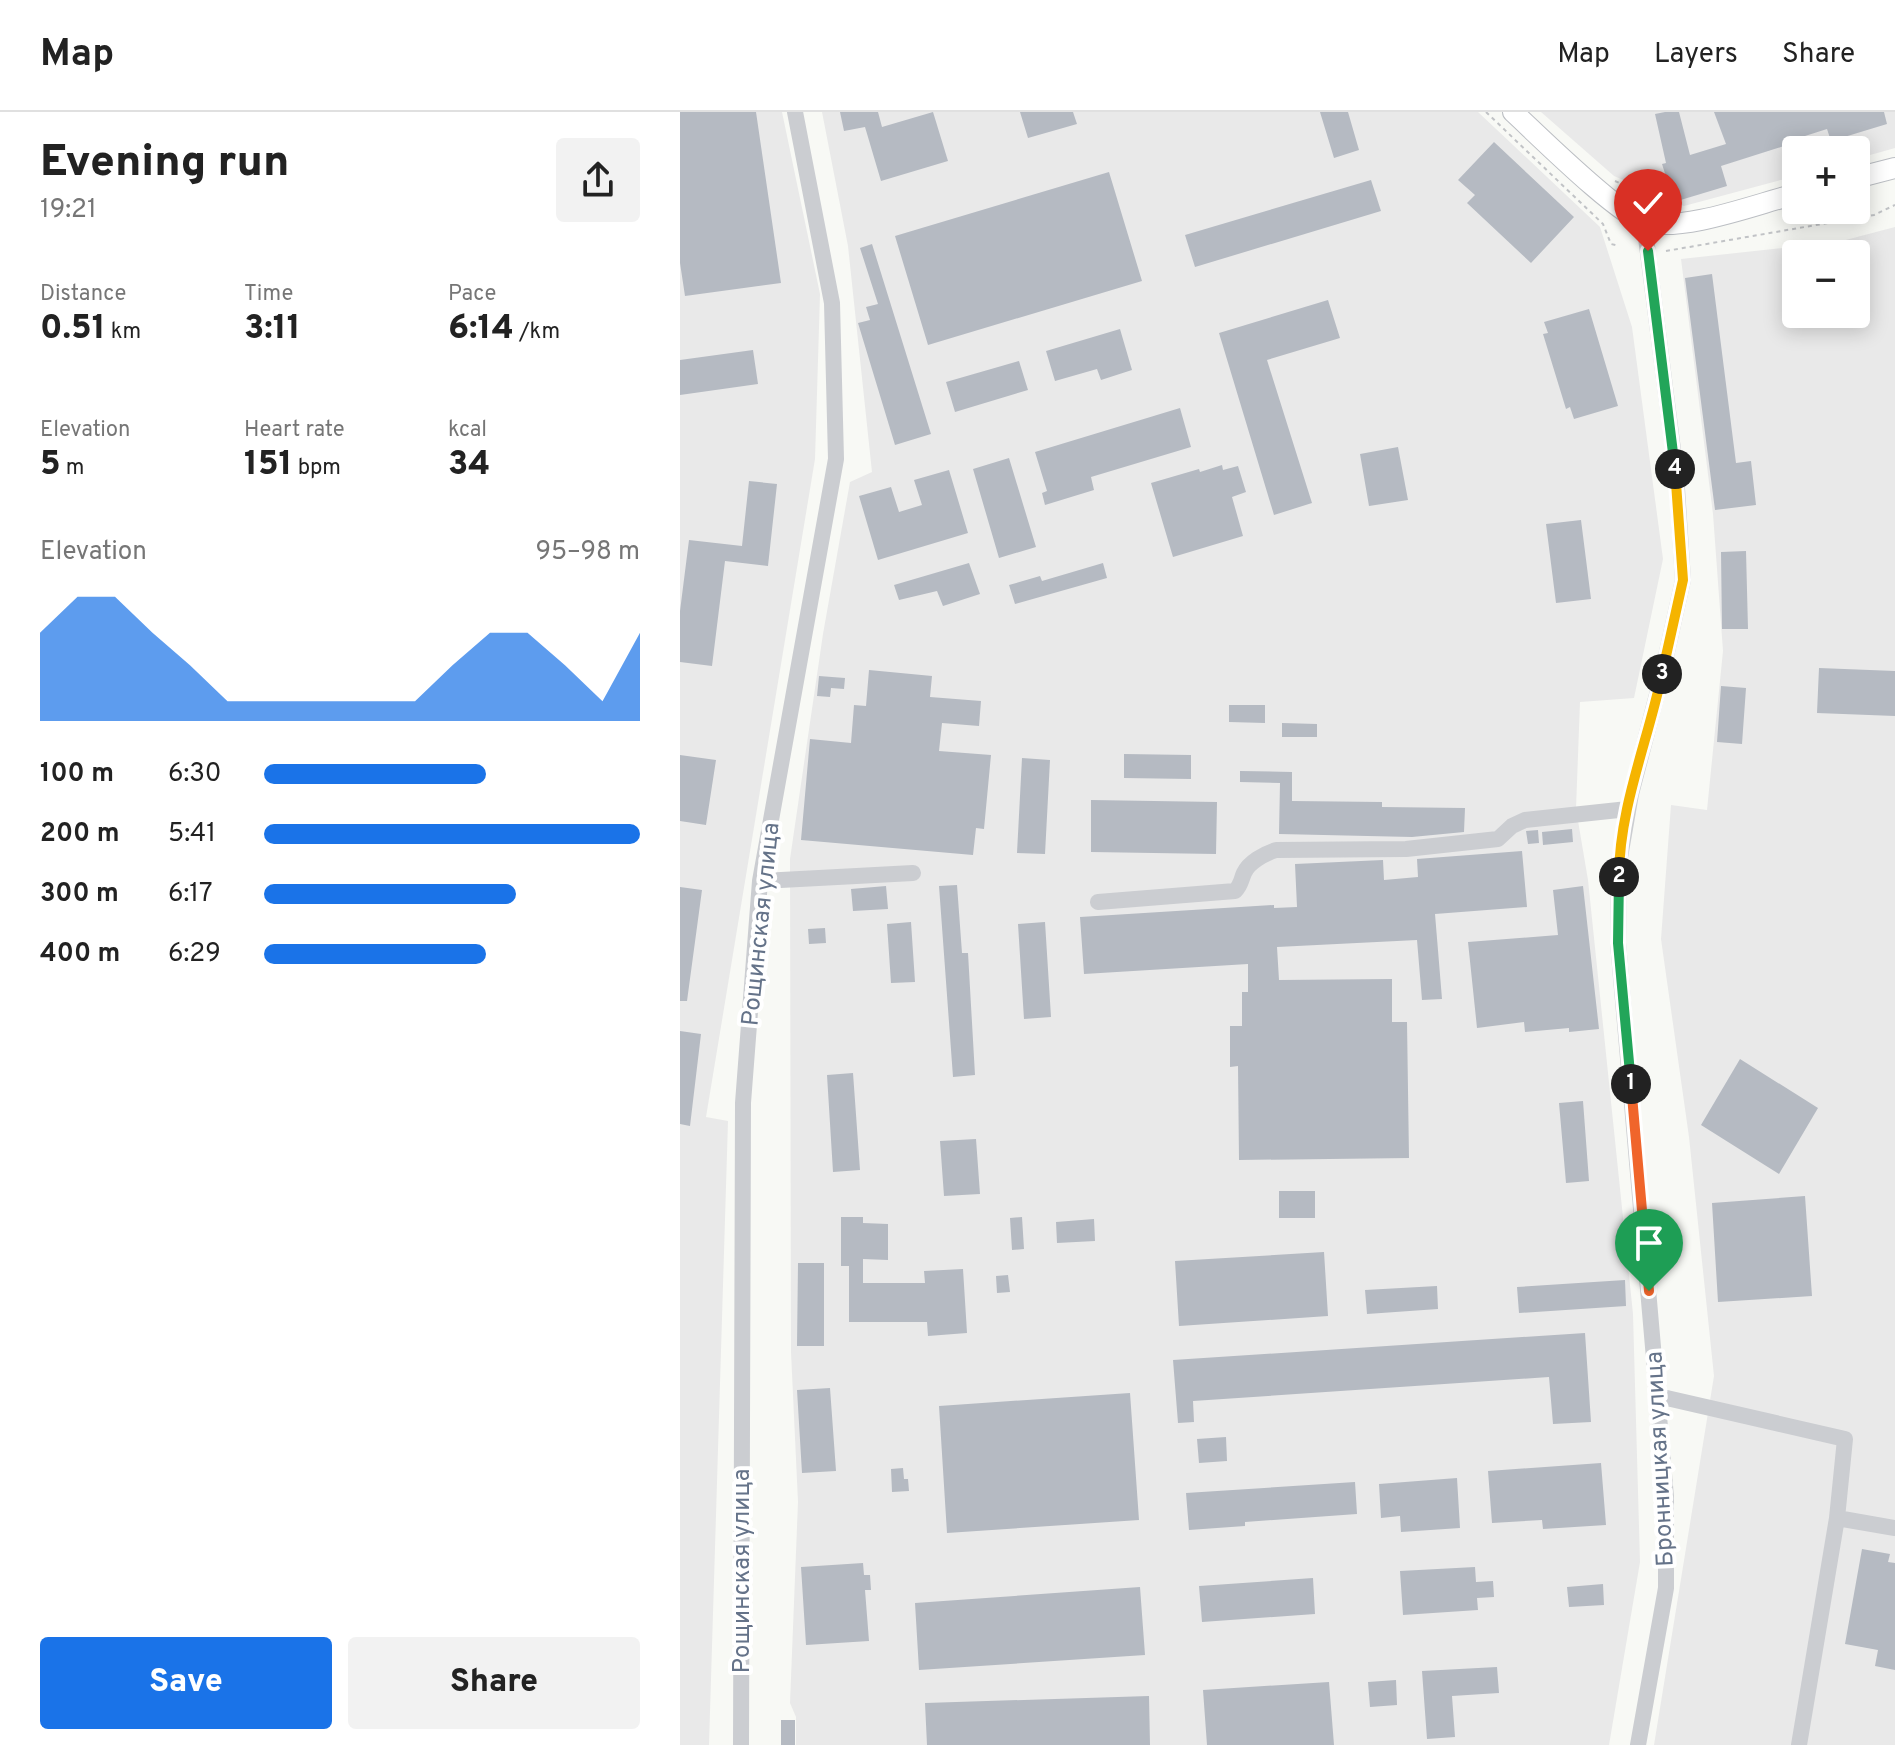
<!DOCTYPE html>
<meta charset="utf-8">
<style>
body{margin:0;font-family:Overpass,sans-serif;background:#f2f2f2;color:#222;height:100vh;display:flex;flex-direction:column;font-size:30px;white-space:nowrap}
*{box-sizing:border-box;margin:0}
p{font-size:26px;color:#767676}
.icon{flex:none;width:44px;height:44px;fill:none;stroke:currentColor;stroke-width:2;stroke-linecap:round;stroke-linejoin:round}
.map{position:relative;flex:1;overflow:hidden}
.panel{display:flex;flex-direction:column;background:#fff;width:680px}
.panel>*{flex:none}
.buttons{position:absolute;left:1102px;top:24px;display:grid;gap:16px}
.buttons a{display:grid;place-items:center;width:88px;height:88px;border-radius:8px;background:#fff;box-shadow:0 4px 20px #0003;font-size:40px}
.pin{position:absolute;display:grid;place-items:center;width:68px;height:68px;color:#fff;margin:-82px -34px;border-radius:50% 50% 50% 0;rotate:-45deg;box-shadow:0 0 8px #0007}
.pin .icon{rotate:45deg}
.km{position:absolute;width:40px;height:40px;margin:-20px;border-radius:50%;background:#222;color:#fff;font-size:22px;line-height:40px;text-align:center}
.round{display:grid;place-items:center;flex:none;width:84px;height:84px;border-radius:8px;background:#f2f2f2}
.summary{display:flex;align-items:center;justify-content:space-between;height:136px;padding:0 40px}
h1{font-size:44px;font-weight:800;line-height:60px}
.metrics{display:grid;grid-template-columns:repeat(3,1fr);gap:12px;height:136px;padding:8px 40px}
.metrics div{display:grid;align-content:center}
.metrics b{font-size:34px;font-weight:800}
.metrics small{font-size:22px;font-weight:400}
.metrics p{font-size:22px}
.chart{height:224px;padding:16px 40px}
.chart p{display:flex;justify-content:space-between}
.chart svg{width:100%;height:144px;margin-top:8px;fill:#1a73e8;opacity:.7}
.action{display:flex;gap:16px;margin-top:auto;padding:16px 40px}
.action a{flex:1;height:92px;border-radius:8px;background:#1a73e8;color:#fff;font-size:32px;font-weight:800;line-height:92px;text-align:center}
.action a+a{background:#f2f2f2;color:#222}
ul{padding:0 40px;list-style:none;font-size:26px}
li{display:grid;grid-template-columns:128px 96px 1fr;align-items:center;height:60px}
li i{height:20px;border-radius:10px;background:#1a73e8}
header{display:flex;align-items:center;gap:48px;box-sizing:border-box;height:112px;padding:0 40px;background:#fff;border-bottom:2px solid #e0e0e0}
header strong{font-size:38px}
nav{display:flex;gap:44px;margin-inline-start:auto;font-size:28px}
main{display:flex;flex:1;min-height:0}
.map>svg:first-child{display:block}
.built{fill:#e9e9e9;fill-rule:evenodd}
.building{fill:#b5bac2}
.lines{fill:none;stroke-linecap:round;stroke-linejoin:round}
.major-casing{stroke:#bbbec3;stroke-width:22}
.path{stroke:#c1c3c6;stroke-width:2;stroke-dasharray:4 4;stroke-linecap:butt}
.minor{stroke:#cbcdd1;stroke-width:16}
.major{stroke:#fff;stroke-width:20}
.split-1-casing{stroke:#fff;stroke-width:16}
.split-2-casing{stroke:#fff;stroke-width:16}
.split-3-casing{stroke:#fff;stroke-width:16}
.split-4-casing{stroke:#fff;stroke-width:16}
.split-5-casing{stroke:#fff;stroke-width:16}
.split-1{stroke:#f0652b;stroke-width:10}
.split-2{stroke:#22a559;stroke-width:10}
.split-3{stroke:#f5b400;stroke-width:10}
.split-4{stroke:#f5b400;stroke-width:10}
.split-5{stroke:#22a559;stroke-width:10}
.labels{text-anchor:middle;stroke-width:8;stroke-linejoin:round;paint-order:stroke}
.street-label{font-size:24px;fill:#657389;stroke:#fff}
</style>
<header>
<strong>Map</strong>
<nav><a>Map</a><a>Layers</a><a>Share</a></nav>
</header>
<main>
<section class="panel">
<div class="summary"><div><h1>Evening run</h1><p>19:21</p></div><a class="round"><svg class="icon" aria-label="share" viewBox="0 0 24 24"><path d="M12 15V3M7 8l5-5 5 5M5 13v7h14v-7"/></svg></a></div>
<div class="metrics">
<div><p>Distance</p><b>0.51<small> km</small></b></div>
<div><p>Time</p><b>3:11</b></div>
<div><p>Pace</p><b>6:14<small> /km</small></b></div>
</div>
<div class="metrics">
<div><p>Elevation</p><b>5<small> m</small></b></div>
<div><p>Heart rate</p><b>151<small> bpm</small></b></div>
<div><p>kcal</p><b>34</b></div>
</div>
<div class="chart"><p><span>Elevation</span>95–98 m</p>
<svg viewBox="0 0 160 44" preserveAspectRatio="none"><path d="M0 44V17L10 6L20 6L30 17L40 27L50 38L60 38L70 38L80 38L90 38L100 38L110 27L120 17L130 17L140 27L150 38L160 17V44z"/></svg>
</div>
<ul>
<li><b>100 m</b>6:30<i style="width:59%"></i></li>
<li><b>200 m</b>5:41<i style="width:100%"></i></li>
<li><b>300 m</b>6:17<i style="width:67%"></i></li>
<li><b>400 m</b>6:29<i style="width:59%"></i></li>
</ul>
<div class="action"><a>Save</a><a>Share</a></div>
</section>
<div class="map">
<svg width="1215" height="1633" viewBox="0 0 1215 1633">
<rect width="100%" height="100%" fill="#f8f9f5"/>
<!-- built -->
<path class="built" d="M0 0H102L140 182 135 347 26 1005 48 1009 29 1633H0Z
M142 0H798L920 115 952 215 983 447 954 586 900 590 896 697 908 768 953 1202 960 1450 929 1633H116V1605L110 1591 118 1390 111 1240 110 747 143 522 170 370 192 360 168 134Z
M861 0H1215V36L1176 47V38H1116V64L1004 94 934 64Z
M1215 115V1633H974L1034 1264 1009 1025 981 827 991 693 1027 698 1043 539 1033 402 1001 147 1158 130ZM1116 142H1176V202H1116Z"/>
<!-- building -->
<path class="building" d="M0 0H76L101 171 5 184 0 151Z
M160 0H198L202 15 253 0 268 49 201 69 185 15 164 19Z
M340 0H393L397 12 348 26Z
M640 0H668L679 38 654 46Z
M985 0H999L1010 43 1046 32 1034 0H1204L1207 12 1151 29 1147 17 1125 24 1129 36 1107 43 1104 34 1041 54 1047 74 994 90 982 52 986 51 975 2Z
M814 30 894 105 851 151 787 91 795 83 778 68Z
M429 60 462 169 248 233 215 124Z
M691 68 701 99 515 155 505 123Z
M192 132 251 322 215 333 178 211 190 208 186 195 198 192 180 136Z
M1032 162 1056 351 1071 349 1076 393 1035 398 1005 166Z
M648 188 660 226 587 248 632 391 594 403 539 221Z
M909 197 938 294 894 307 890 295 886 297 863 222 868 221 864 210Z
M440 217 452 258 421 268 417 257 375 269 366 239Z
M73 238 78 272 0 283V248Z
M339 249 348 278 275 300 266 270Z
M500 296 511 335 411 365 414 378 365 393 362 381 367 379 355 340Z
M718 335 728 388 689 394 680 342Z
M329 346 356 435 319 446 293 357Z
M542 353 543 358 558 354 566 380 552 385 563 424 493 445 471 371 519 357 520 360Z
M269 358 288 421 198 448 179 384 211 375 219 400 242 393 234 368Z
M69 369 97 372 88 454 45 449 32 554 0 550V499L9 428 62 434Z
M901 408 911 487 876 491 866 412Z
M1066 439 1068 517H1042L1041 440Z
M289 451 300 482 263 494 257 479 219 488 214 473Z
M423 451 427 466 335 492 329 473 360 464 362 469Z
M1139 556 1215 559V604L1137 601Z
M189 558 252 564 250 585 301 589 299 614 262 611 259 639 311 643 304 717 296 716 293 743 121 728 130 627 171 631 174 593 186 594Z
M139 564 165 566 164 577 151 576 150 585 137 584Z
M1041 574 1066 576 1062 632 1037 630Z
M549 593H585V611L549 610Z
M602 611 637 612V625H602Z
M444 642 511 643V667L444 666Z
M0 643 36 648 26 713 0 709Z
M342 646 370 648 365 742 337 741Z
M560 659 612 660V689L702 690V695L785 696 784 720 732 725 599 722 600 671 560 670Z
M411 688 537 690 536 742 411 740Z
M892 717 893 730 863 733 862 720Z
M858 718 859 731 848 732 846 719Z
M842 739 847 795 755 802 762 887 742 888 737 828 597 835 599 868 712 867V910H727L729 1046 559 1048 558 954 550 955V914H562V880H568V852L404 862 400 805 594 793V796L617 795 615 752 703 748 704 768 738 765 737 747Z
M277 773 282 841H288L295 963 273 965 259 774Z
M206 774 208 797 173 799 171 777Z
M903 774 919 917 889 920V916L845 920 844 910 797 916 788 830 878 823 873 778Z
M0 775 22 778 7 889H0Z
M231 810 235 870 211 871 207 812Z
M365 810 371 905 344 907 338 812Z
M145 816 146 831 129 832 128 817Z
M0 919 21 922 10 1014 0 1012Z
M1060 947 1138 996 1099 1062 1021 1013Z
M173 961 180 1058 153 1060 147 963Z
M903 989 909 1069 886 1071 879 991Z
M296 1027 300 1082 264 1084 260 1029Z
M599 1079H635V1106H599Z
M1125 1084 1132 1184 1038 1190 1032 1091Z
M161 1105H183V1111L208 1112V1148L183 1147V1171H245L244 1159 283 1157 287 1221 248 1224 247 1210H169V1154H161Z
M342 1105 344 1137 332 1138 330 1106Z
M414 1107 415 1129 377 1131 376 1110Z
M644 1140 648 1204 499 1214 495 1149Z
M118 1151H144V1234H117Z
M328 1163 330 1180 317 1181 316 1164Z
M945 1168 946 1194 839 1201 837 1175Z
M757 1174 758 1197 687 1202 685 1178Z
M905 1221 911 1310 873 1312 869 1265 513 1289 514 1310 498 1311 493 1248Z
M150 1276 156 1359 122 1361 117 1278Z
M450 1281 459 1408 267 1421 259 1294Z
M546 1325 547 1349 519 1351 517 1327Z
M921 1351 926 1413 863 1417 862 1408 812 1411 808 1359Z
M223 1356 224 1367H228L229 1379 212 1380 211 1357Z
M777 1366 780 1416 721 1420 720 1404 701 1406 699 1372Z
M675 1370 677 1402 565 1410V1414L509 1418 506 1381Z
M1182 1437 1210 1442 1208 1450 1215 1451V1558L1195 1554 1198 1538 1165 1532Z
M183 1451 184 1463H190L191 1478H185L189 1529 126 1533 121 1455Z
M795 1455 796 1470 813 1469 814 1485 797 1486 798 1498 723 1503 720 1459Z
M633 1466 635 1502 522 1510 519 1474Z
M923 1472 924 1493 889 1495 887 1475Z
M460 1475 465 1543 239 1558 235 1491Z
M817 1555 819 1581 772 1584 775 1625 747 1627 742 1559Z
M716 1568 717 1593 690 1595 688 1570Z
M649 1570 654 1633H527L523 1578Z
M469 1584 470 1633H247L245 1591Z
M101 1608H115V1633H101Z"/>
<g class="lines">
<!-- major casing -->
<g class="major-casing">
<path id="major" d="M833 0C857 22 939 104 965 110 1005 120 1076 92 1116 82
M1176 66 1215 56"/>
</g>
<!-- path -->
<path class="path" d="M806 0 923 112 931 132 939 134
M935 69 987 93
M986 139 1194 103 1215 93"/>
<!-- minor -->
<path class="minor" d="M80 769 233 761
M418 790 555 779C561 773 561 768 564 761 569 750 584 742 596 738L726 737 818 727 832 714 845 708 948 697
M978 1284 1165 1327 1157 1406 1215 1416
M61 1633 63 991 80 769 156 347 152 191 115 0
M958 1633 986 1476V1385L938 831 939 751 951 682 980 571 1003 468 996 361 964 110
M1119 1633 1157 1406"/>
<!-- major -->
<use href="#major" class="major"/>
</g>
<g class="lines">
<!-- split-1 casing -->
<g class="split-1-casing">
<path id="split-1" d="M951 972 969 1179"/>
</g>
<!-- split-2 casing -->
<g class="split-2-casing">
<path id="split-2" d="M939 765 938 831 951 972"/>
</g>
<!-- split-3 casing -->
<g class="split-3-casing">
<path id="split-3" d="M939 765C939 696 968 629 982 562"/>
</g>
<!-- split-4 casing -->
<g class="split-4-casing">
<path id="split-4" d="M982 562 1003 468 995 357"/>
</g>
<!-- split-5 casing -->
<g class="split-5-casing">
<path id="split-5" d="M968 139 995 357"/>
</g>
<!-- split-1 -->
<use href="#split-1" class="split-1"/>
<!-- split-2 -->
<use href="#split-2" class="split-2"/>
<!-- split-3 -->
<use href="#split-3" class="split-3"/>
<!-- split-4 -->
<use href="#split-4" class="split-4"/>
<!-- split-5 -->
<use href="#split-5" class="split-5"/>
</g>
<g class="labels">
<!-- street labels -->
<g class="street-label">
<text transform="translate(80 812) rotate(-84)" y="8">Рощинская улица</text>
<text transform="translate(979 1347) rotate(-93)" y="8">Бронницкая улица</text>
<text transform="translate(61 1459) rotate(-90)" y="8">Рощинская улица</text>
</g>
</g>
</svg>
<div class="buttons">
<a>+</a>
<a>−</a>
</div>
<div class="pin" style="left:969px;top:1179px;background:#1e9e55"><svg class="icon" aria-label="arrive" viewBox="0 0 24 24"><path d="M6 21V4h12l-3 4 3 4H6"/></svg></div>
<div class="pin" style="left:968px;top:139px;background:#d93025"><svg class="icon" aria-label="check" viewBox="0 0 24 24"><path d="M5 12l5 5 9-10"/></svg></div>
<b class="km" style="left:951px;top:972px">1</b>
<b class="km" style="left:939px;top:765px">2</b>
<b class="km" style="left:982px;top:562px">3</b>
<b class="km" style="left:995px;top:357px">4</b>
</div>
</main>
